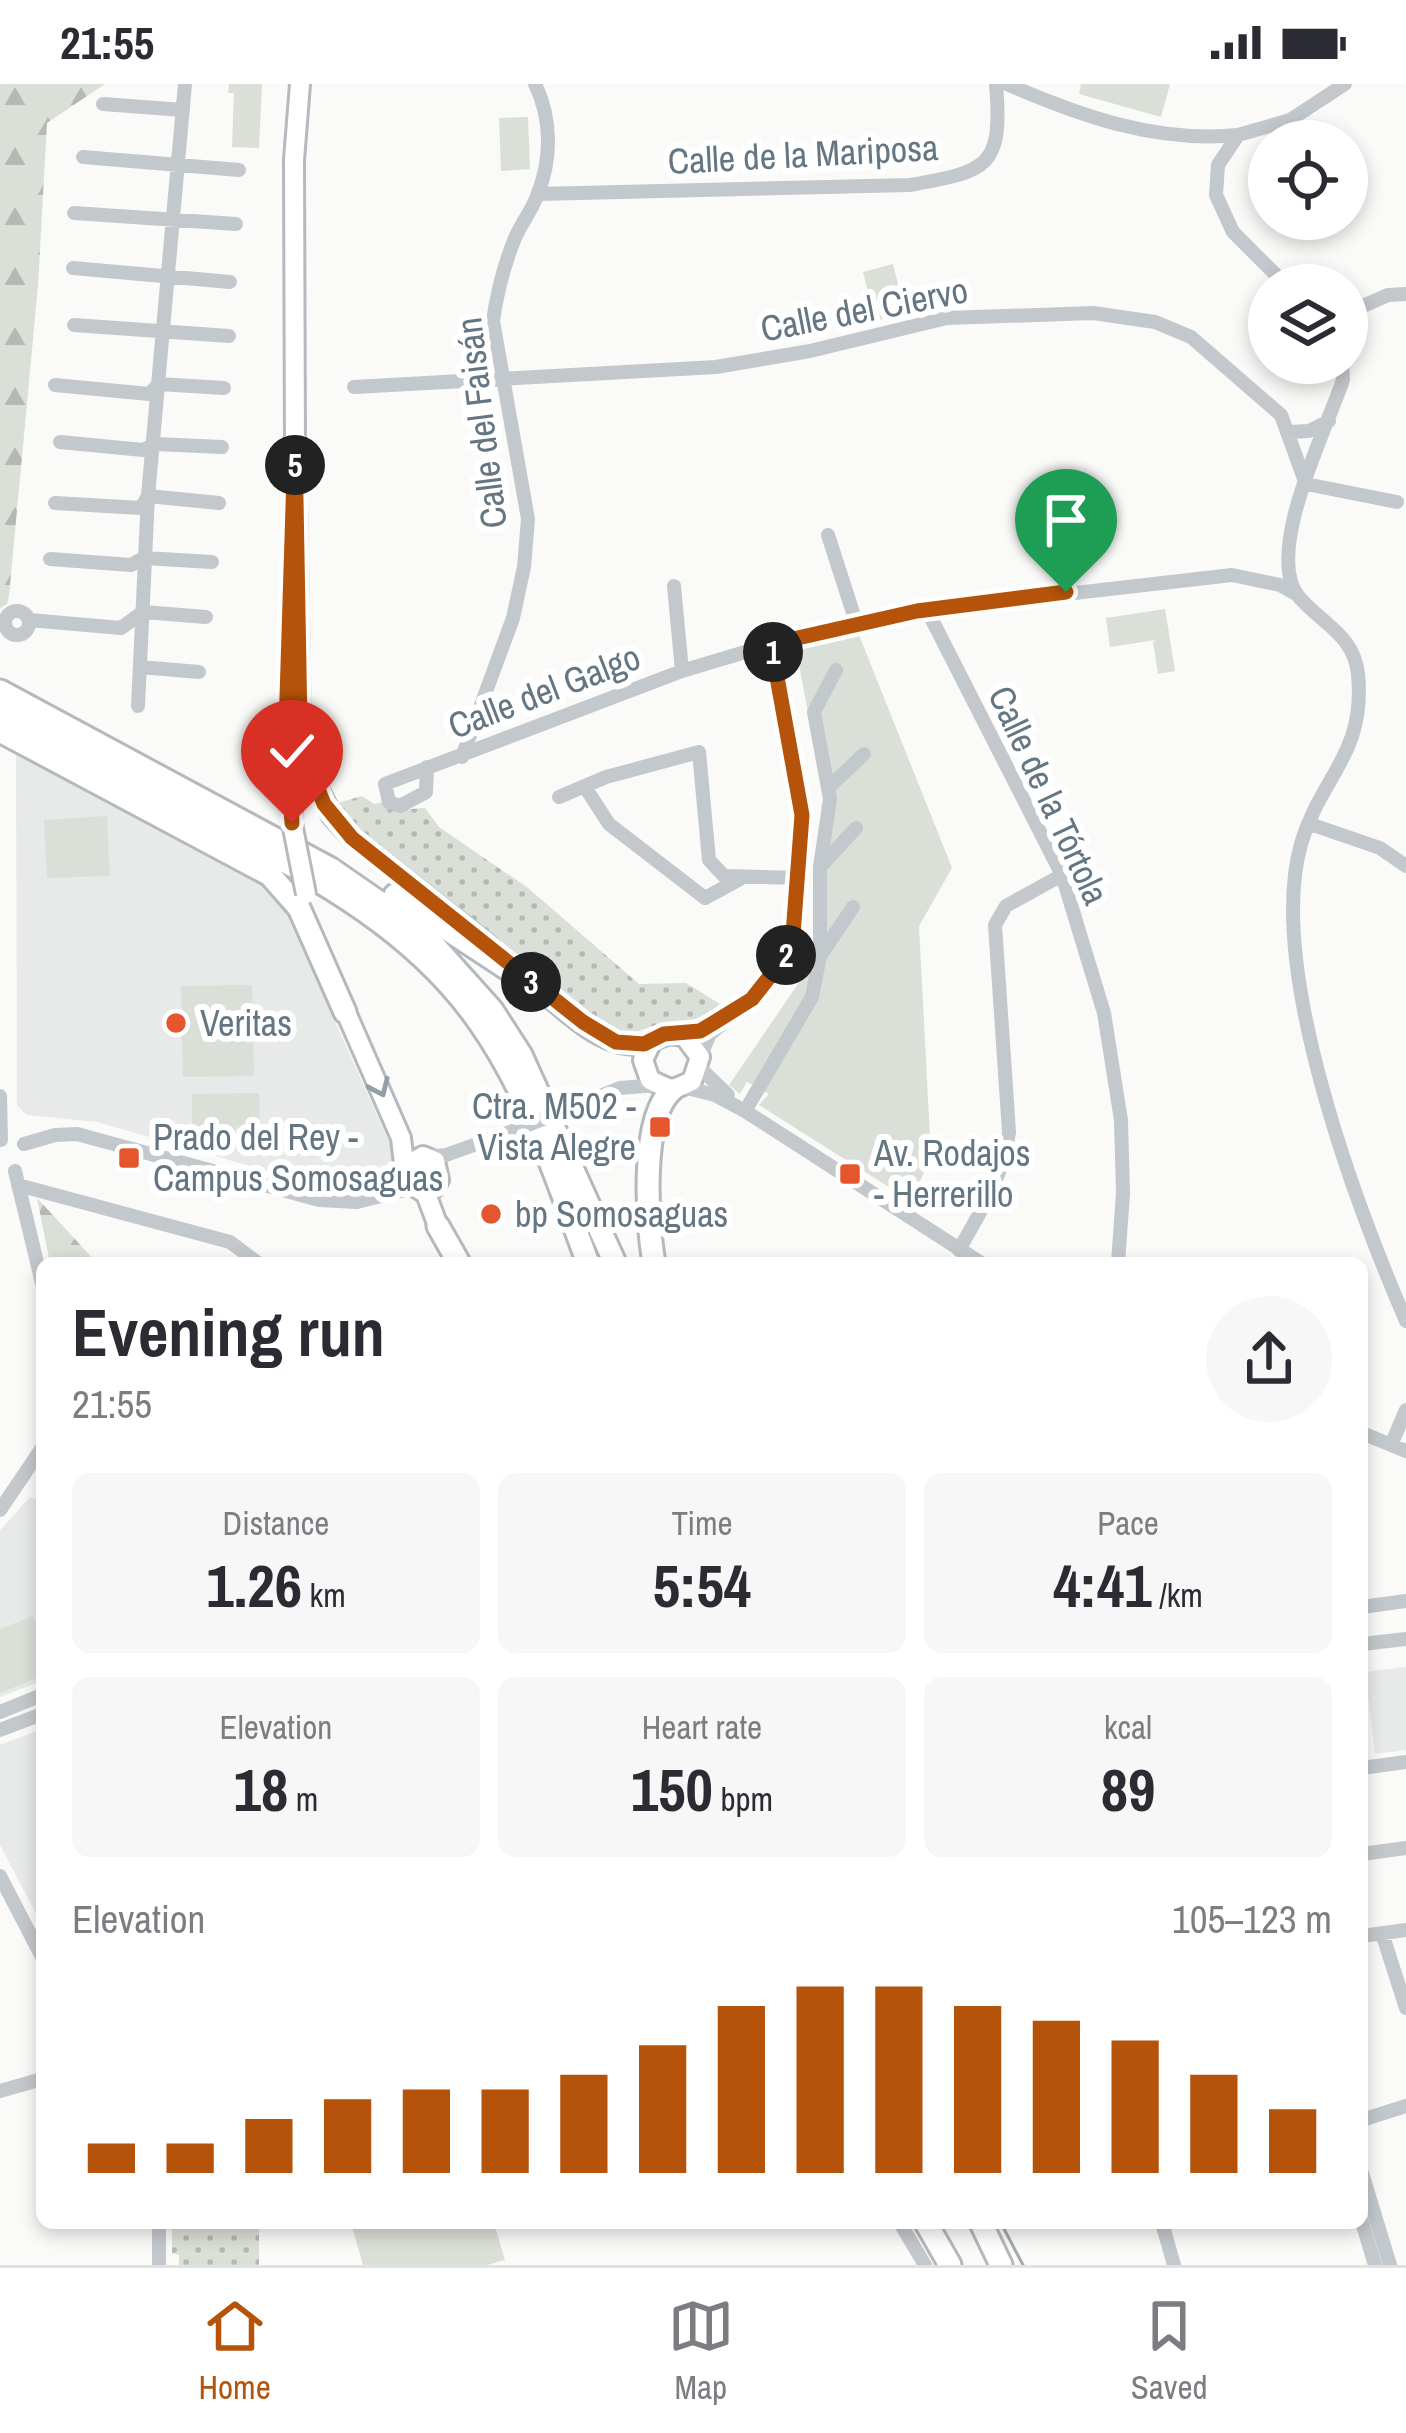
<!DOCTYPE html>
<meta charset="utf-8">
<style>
body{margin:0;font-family:"Archivo Narrow",sans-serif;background:#f7f7f7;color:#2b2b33;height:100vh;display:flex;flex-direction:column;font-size:45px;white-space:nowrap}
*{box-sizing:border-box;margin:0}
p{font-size:39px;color:#7c7c81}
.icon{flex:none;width:66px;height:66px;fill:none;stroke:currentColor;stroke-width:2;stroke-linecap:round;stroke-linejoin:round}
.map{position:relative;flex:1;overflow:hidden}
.details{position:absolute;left:36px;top:1173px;width:1332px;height:972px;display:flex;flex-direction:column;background:#fff;border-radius:18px;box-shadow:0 6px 18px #0003}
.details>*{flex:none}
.tools{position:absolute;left:1248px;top:36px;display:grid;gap:24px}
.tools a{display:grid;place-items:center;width:120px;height:120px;border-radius:50%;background:#fff;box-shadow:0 6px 18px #0003;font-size:60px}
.pin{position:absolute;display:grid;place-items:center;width:102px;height:102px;color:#fff;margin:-123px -51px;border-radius:50% 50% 50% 0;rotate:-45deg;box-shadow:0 0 12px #0007}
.pin .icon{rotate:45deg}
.km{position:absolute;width:60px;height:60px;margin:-30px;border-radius:50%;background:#222;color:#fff;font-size:33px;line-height:60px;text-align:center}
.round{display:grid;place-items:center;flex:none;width:126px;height:126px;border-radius:63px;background:#f7f7f7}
.summary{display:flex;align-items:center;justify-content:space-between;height:204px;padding:0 36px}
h1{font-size:66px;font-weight:700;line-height:90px}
.stats{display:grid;grid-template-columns:repeat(3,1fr);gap:18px;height:204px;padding:12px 36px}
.stats div{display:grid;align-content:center;border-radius:18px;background:#f7f7f7;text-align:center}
.stats b{font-size:60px;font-weight:700}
.stats small{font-size:33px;font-weight:400}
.stats p{font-size:33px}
.chart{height:336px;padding:24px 36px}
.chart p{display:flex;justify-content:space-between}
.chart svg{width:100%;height:216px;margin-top:12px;stroke:#b45309;stroke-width:6}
.status{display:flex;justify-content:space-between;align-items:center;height:84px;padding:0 60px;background:#fff;direction:ltr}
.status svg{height:33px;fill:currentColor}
.tab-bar{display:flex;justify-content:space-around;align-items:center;height:168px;border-top:3px solid #e1e1e2;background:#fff;font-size:33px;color:#7c7c81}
.tab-bar a{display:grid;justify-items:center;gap:6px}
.tab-bar .active{color:#b45309}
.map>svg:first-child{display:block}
.built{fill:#e8e9e9}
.forest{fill:url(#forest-firs)}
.park{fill:url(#park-dots)}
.garden{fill:#dadfd7}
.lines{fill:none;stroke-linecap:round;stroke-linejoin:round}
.major-casing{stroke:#b5babe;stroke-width:24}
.highway-casing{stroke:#b4b9bd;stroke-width:27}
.minor{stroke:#c3c8cc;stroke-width:14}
.major{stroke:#fff;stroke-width:18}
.highway{stroke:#fff;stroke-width:21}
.tram{stroke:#a2aab0;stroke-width:3}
.major-bridge-casing{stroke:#b5babe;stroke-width:24;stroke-linecap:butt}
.minor-bridge{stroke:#c3c8cc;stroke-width:14}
.major-bridge{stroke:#fff;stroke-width:18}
.oneway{stroke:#939fa8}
.route-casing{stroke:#fff;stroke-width:24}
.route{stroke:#b45309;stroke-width:15}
.poi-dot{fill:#e4572e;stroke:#fff;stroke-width:4.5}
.labels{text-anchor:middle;stroke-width:12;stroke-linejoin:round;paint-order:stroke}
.street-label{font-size:36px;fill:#657683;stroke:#fff}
.poi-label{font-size:36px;fill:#657683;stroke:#fff;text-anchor:start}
</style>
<div class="status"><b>21:55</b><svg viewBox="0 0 49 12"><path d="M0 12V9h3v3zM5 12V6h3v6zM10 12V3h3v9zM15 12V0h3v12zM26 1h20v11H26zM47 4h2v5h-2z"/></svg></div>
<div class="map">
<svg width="1406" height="2181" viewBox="0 0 1406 2181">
<defs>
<pattern id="forest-firs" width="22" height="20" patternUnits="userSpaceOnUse" patternTransform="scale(3)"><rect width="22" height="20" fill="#dadfd7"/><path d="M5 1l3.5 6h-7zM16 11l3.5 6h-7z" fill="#b4b9b4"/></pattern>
<pattern id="park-dots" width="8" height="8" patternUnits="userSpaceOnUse" patternTransform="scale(3)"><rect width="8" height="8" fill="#dadfd7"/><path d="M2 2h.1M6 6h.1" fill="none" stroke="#b4b9b4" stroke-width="1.8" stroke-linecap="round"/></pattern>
</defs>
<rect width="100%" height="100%" fill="#fafaf8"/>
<!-- built -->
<path class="built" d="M16 666 244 784 279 812 394 1069 393 1082 384 1092 350 1103 316 1101 97 1038 27 1031 17 1022Z
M30 1413 42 1417V1597L0 1613V1446Z
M1406 1583V1666L1375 1670 1365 1588Z
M42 1645V1841L0 1761V1661Z"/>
<!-- forest -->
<path class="forest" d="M0 0H105L47 39 38 201 9 512 7 520 0 524Z
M37 1114 97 1179H50Z"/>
<!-- park -->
<path class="park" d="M362 712 374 720 383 718 397 726 425 724 439 743 528 804 639 900 686 899 720 920C700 938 690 936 665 940 636 944 641 953 607 946L402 786 332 726 331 721Z
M172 2139H259V2181H179V2171L172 2169Z"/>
<!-- garden -->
<path class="garden" d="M229 0H262L259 64 232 63 234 9H228Z
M1081 0H1170L1161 33 1079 10Z
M528 33 530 85 501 87 499 34Z
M893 180 905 229 875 237 863 188Z
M1165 525 1175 587 1158 590 1153 558 1156 556 1110 563 1106 534Z
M859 551 952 784 919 842 931 1073 911 1117 759 1021 769 1010 747 998 740 1010 729 1001 813 878V793L825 719 796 565Z
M107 732 110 792 47 794 44 736Z
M252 901 254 992 183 993 181 902Z
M259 1009 260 1046H238L237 1041 236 1046 192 1047V1010Z
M33 1532 42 1554V1592L0 1609V1545Z
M351 2139H494L505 2176 487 2181H363Z"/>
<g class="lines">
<!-- major casing -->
<g class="major-casing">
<path id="major" d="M295 359 300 642 312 693 332 732 352 754 489 862
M295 368 294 76 300 0
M288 594 292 739
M542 907C567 928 605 966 640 960 658 957 666 946 685 953L700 973 692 997 672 1006 650 996 643 976 652 957
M341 917 401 1054 406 1097 426 1110 438 1142
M405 1082 423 1072 435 1077 439 1096 434 1104 422 1107"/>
</g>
<!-- highway casing -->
<g class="highway-casing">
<path id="highway" d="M0 607 331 785 422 848 492 926 521 971 615 1179
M0 627C68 662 135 698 203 733 305 788 411 840 479 938 530 1010 557 1097 588 1179
M0 647 270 791 299 824 345 928
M395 811 550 913
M438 1142 459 1179
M654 1179C647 1139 640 1033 672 1006
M926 2139 950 2181
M981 2139 1001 2181"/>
</g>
<!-- minor -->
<path class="minor" d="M1007 0C1080 32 1156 59 1238 51
M103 20 183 26
M83 73 239 86
M538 110 910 101C988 87 1003 84 996 0
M74 129 236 140
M73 184 230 198
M1286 201 1233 148 1216 111 1218 81 1238 51 1290 36 1345 0
M1347 229 1388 211 1406 210
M74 241 229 252
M1342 279 1343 296C1327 344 1263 470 1299 513 1322 540 1354 551 1358 590 1366 671 1320 693 1301 760 1266 883 1356 1121 1406 1237
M55 301 149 310 159 300 224 304
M354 303 716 283 810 267 947 234 1093 229 1155 238 1191 253 1281 331 1306 400 1397 418
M1290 348 1309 347 1329 337
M60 358 143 366 155 360 222 363
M55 419 141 424 148 412 219 419
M828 451 856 538
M50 475 131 481 144 474 212 478
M674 502 682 587
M927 526 1062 791 1104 929 1121 1036 1123 1109 1118 1179
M5 539a12 12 0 1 1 24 0a12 12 0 1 1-24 0Z
M29 536 121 544 143 528 206 533
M140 583 199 588
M138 622 148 412 185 0
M462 673 513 534 524 483 528 435 493 237C497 209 504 181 515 154 521 140 532 126 537 112 552 75 552 35 535 0
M427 683 426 708 400 722 389 718 385 700 682 587 795 553 918 527 1232 491 1280 501 1296 510
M585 703 609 740 705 814 740 795
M829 703 864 670
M559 713 606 693 699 668 709 776 724 792 797 794
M1310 740 1380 764 1406 782
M823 780 856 744
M820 872 853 823
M700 973 710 950 752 915 792 864 802 731 771 560
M699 983 728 1011
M683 1003 715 1011 745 1027 981 1179
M0 1012 1 1056
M568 1025 620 1004 656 1001
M745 1027 812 913 820 872V783L830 715 814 628 836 586
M24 1060 55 1051 77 1050 319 1116 357 1118 413 1104
M429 1073 446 1071 518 1045
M15 1087 42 1199
M18 1101 230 1158 258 1179
M959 1166C981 1126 1003 1094 1009 1048L995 841 1006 822 1062 791
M1362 1349 1406 1367
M1391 1361 1406 1326
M0 1426 42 1364
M1362 1523 1406 1517
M1362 1560 1406 1555
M0 1628 42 1611
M0 1646 42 1630
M1362 1684 1406 1678
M1362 1770 1406 1764
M0 1792 42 1873
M1382 1849 1406 1924
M1362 1852 1406 1846
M0 2007 42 1995
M1362 2036 1406 2022
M1362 2089 1390 2181
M1362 2138 1375 2181
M159 2139V2181
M900 2139 925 2181
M1162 2139 1174 2181"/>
<!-- major -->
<use href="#major" class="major"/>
<!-- highway -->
<use href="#highway" class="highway"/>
<!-- tram -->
<path class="tram" d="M1001 2139 1023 2181"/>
<!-- major-bridge casing -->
<g class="major-bridge-casing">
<path id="major-bridge" d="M292 739 306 810"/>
</g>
<!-- minor-bridge -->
<path class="minor-bridge" d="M518 1045 568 1025"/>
<!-- major-bridge -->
<use href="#major-bridge" class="major-bridge"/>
</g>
<!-- one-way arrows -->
<defs><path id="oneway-chevron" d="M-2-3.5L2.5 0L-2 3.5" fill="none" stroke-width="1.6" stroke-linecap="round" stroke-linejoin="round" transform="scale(3)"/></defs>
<use class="oneway" href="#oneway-chevron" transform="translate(380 1004) rotate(66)"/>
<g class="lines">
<!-- route casing -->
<g class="route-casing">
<path id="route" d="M292 739 286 645 295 359 300 642 306 675 324 720 352 754 583 938 616 958 644 960 664 950 700 947 715 938 752 915 792 864 802 731 771 560 917 527 1066 508"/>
</g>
<!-- route -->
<use href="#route" class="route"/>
</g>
<!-- markers -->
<g class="poi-dot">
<circle cx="176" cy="939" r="12"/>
<rect x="648" y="1031" width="24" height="24" rx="6"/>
<rect x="117" y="1062" width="24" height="24" rx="6"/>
<rect x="838" y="1078" width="24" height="24" rx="6"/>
<circle cx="491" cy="1130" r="12"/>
</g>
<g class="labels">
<!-- street labels -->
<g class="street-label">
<text transform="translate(803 70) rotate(-3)" y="13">Calle de la Mariposa</text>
<text transform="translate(864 225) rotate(-11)" y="13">Calle del Ciervo</text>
<text transform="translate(481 339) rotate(-97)" y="13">Calle del Faisán</text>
<text transform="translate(544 607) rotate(-21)" y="13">Calle del Galgo</text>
<text transform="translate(1049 711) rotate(65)" y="13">Calle de la Tórtola</text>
</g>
<!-- poi labels -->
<g class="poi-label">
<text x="200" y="952">Veritas</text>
<text x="636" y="1035" text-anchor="end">Ctra. M502 -<tspan x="636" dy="41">Vista Alegre</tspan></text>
<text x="153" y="1066">Prado del Rey -<tspan x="153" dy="41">Campus Somosaguas</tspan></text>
<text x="874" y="1082">Av. Rodajos<tspan x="874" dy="41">- Herrerillo</tspan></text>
<text x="515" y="1143">bp Somosaguas</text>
</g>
</g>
</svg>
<div class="tools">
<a><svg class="icon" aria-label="locate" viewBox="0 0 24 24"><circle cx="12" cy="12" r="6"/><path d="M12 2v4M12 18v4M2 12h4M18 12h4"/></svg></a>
<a><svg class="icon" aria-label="layers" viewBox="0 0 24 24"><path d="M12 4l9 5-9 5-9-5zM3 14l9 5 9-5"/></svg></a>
</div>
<div class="pin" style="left:1066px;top:508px;background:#1e9e55"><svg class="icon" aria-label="arrive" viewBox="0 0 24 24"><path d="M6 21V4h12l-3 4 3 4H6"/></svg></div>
<div class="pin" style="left:292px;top:739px;background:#d93025"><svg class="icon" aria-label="check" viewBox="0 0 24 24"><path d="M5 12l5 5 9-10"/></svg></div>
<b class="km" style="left:773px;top:568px">1</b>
<b class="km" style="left:786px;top:871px">2</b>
<b class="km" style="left:531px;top:898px">3</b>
<b class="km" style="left:295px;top:381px">5</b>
<section class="details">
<div class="summary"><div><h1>Evening run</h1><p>21:55</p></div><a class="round"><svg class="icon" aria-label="share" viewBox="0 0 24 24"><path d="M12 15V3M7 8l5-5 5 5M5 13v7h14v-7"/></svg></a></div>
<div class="stats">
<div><p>Distance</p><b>1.26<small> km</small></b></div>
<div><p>Time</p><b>5:54</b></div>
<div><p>Pace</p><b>4:41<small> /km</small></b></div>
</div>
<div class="stats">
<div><p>Elevation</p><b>18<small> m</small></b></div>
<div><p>Heart rate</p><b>150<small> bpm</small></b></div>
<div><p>kcal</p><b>89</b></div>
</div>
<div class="chart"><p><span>Elevation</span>105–123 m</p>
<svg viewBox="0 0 160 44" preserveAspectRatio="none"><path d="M5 44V38M15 44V38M25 44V33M35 44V29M45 44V27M55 44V27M65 44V24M75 44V18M85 44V10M95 44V6M105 44V6M115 44V10M125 44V13M135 44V17M145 44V24M155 44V31"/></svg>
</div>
</section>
</div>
<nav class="tab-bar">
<a class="active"><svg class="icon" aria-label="home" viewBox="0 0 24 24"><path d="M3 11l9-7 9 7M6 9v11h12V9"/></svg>Home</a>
<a><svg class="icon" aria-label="map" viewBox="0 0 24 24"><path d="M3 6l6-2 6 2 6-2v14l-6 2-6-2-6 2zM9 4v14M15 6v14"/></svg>Map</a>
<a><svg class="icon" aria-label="saved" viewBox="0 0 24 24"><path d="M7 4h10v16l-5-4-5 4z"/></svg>Saved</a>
</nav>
